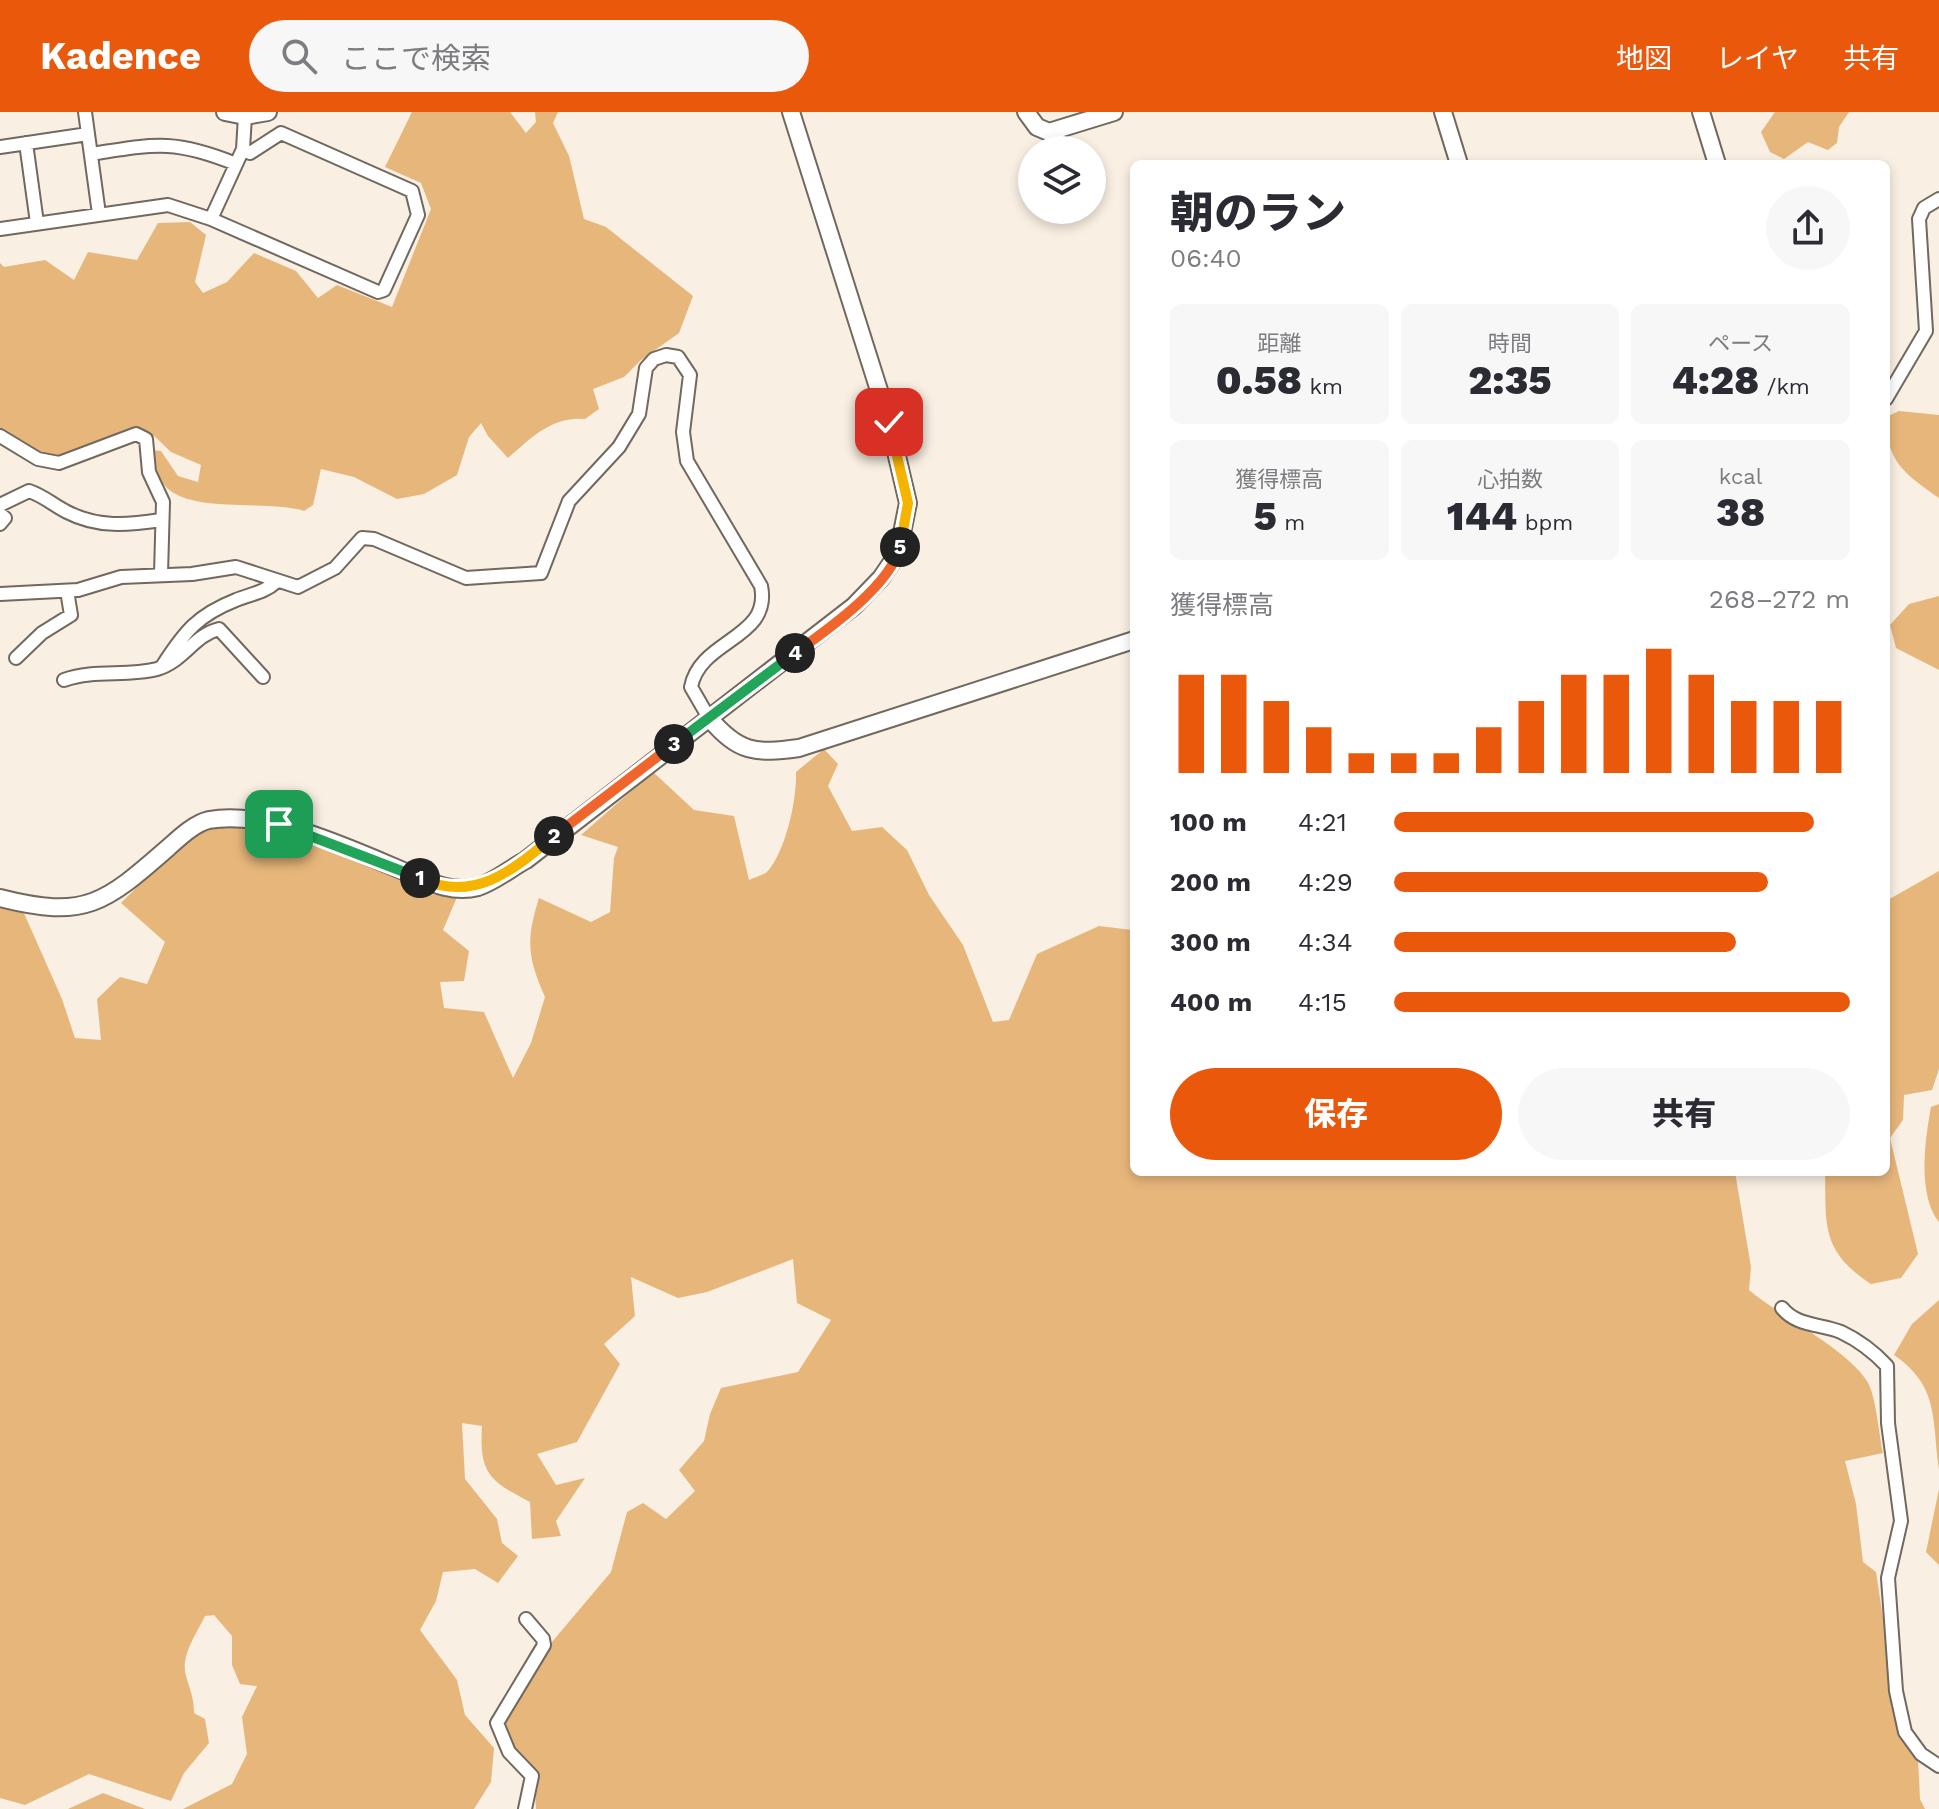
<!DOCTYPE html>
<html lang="ja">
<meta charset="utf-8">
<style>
body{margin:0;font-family:"Work Sans","Noto Sans JP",sans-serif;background:#f7f7f7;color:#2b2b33;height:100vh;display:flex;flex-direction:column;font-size:30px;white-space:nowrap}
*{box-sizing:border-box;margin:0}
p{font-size:26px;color:#7c7c81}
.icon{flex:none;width:44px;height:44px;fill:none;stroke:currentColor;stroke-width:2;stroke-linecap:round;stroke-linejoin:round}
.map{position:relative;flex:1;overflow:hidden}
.panel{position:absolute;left:1130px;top:48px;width:760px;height:1016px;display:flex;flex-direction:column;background:#fff;border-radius:12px;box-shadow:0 4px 12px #0003}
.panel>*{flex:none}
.tools{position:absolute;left:1018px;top:24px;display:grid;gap:16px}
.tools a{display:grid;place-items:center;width:88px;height:88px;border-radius:50%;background:#fff;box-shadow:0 4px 12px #0003;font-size:40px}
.pin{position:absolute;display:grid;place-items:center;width:68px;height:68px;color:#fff;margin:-34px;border-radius:16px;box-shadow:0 4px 12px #0006}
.km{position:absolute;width:40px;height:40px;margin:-20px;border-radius:50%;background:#222;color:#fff;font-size:22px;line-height:40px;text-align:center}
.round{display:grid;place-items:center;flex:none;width:84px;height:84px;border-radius:42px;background:#f7f7f7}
.summary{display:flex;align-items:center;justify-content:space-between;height:136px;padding:0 40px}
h1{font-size:44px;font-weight:800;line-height:60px}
.stats{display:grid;grid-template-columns:repeat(3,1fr);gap:12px;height:136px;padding:8px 40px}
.stats div{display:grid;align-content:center;border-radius:12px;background:#f7f7f7;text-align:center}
.stats b{font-size:40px;font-weight:800}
.stats small{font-size:22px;font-weight:400}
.stats p{font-size:22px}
.chart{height:224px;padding:16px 40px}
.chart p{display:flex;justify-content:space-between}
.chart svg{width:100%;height:144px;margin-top:8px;stroke:#ea580c;stroke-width:6}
.action{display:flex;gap:16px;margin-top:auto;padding:16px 40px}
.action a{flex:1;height:92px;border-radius:48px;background:#ea580c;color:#fff;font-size:32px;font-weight:800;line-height:92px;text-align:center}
.action a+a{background:#f7f7f7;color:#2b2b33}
ul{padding:0 40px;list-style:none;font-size:26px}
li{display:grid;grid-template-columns:128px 96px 1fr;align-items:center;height:60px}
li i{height:20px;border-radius:10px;background:#ea580c}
header{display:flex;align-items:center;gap:48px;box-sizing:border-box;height:112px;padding:0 40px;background:#ea580c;color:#fff}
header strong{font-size:38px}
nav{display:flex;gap:44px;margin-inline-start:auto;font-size:28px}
.search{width:560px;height:72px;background:#f7f7f7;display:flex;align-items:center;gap:20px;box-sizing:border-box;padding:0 28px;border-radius:44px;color:#7c7c81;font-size:30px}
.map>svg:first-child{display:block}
.forest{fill:#e7b67b}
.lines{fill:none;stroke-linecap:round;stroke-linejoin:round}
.street-casing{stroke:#71685e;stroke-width:16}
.secondary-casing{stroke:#71685e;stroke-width:20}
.street{stroke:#fff;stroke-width:12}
.secondary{stroke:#fff;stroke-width:16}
.split-1-casing{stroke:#fff;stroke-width:16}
.split-2-casing{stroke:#fff;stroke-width:16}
.split-3-casing{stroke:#fff;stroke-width:16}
.split-4-casing{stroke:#fff;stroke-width:16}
.split-5-casing{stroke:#fff;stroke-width:16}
.split-6-casing{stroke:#fff;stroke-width:16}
.split-1{stroke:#22a559;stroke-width:10}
.split-2{stroke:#f5b400;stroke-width:10}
.split-3{stroke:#f0652b;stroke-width:10}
.split-4{stroke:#22a559;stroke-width:10}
.split-5{stroke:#f0652b;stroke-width:10}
.split-6{stroke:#f5b400;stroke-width:10}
</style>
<header>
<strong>Kadence</strong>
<div class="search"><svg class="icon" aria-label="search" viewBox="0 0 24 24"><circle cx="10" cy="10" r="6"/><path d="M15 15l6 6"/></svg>ここで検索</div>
<nav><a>地図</a><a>レイヤ</a><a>共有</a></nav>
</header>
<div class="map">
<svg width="1939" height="1697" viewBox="0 0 1939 1697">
<rect width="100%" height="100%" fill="#f9efe3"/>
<!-- forest -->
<path class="forest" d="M412 0H510L526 21 536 10 535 0H558L553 11 569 44 584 107 606 115 693 184 679 221 641 248 624 265 593 277 599 297 585 307C552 304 531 326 508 346L488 324 481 311 469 325 457 363 424 382 397 387 354 365 321 357 313 393 304 399C267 386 181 405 161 368 156 359 154 347 151 338L161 339 178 364 198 370 201 353 171 340 150 320 133 317 53 348 0 319V151L4 155 45 148 74 168 88 140 137 148 158 111 190 110 206 123 195 170 203 181 227 170 254 141 296 159 318 186 337 173 392 195 431 97 421 71 385 55Z
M1775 0H1849L1839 15 1837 31 1828 38 1808 30 1784 47 1770 40 1761 20Z
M1899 299 1939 303V386C1905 362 1886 350 1886 305Z
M1939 484V558L1896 536 1890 513 1909 492Z
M824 637 838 652 828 674 852 719 882 715 907 738 929 783 963 833 993 910 1009 908 1037 842 1099 814 1132 818 1134 811V1060H1735L1751 1155 1749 1178C1781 1205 1846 1236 1867 1269 1876 1283 1879 1323 1883 1341L1845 1349 1856 1392 1863 1450 1876 1460 1889 1546 1918 1647 1920 1687 1925 1697H536L534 1660C522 1642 502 1630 503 1607L552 1530 611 1460 627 1400 643 1391 666 1407 695 1379 679 1358 704 1329 710 1302 721 1276 798 1260 831 1208 797 1191 793 1147 707 1180 678 1186 631 1165 635 1204 604 1232 620 1252 577 1330 537 1342 556 1373 585 1366 556 1409 561 1424 532 1427 530 1390C490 1369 479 1362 482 1314L462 1311 465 1367 497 1407 502 1431 518 1444 498 1471 475 1457 443 1460 436 1489 420 1518 457 1568 465 1603 494 1636 491 1670 474 1697H183L232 1672 247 1642 242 1605 257 1574 240 1572 232 1553V1524L214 1503 205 1504C197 1521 180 1544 186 1564 190 1578 194 1586 194 1601L205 1607 209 1631 184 1661 171 1689 89 1662 25 1693 0 1686V795L23 799 62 887 75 926 101 928 97 887 120 865 147 872 165 830 121 791C147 766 186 721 222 713 270 703 386 764 435 783L457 785 443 818 469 839 464 869 440 870 444 896 484 900 513 966 531 931 545 885C527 844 526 828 539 786L591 810 610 800 614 746 618 735 581 723 653 660 694 698 734 704 749 768C754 766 763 763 767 760 786 739 797 687 796 660Z
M1939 759V957L1932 978 1904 983 1903 1008 1890 1026 1918 1142 1901 1166 1871 1172C1821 1139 1826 1114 1825 1060H1886V789Z
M1939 992V1110C1917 1083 1925 1027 1931 995Z
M1939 1188V1357C1932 1306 1939 1274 1894 1243L1912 1212Z
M1939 1377V1453L1926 1440Z
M103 1681 145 1697H68Z"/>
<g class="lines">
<!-- street casing -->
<g class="street-casing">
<path id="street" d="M85 0 99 102
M26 31 37 111
M0 35 88 22
M91 42C155 32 174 27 236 52
M211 107 243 37 245 4
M0 117 168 93 211 107 378 180 384 178 418 103 412 79 281 21 250 41 243 37
M1886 287 1926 219 1919 107 1924 96 1939 87
M0 324 38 347 59 351 136 322 146 327 149 360 163 390 161 462
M0 393 29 379C44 384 53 393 67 400 98 416 128 413 161 408
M0 402 5 406 0 412
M0 482 78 478 121 465 192 462 236 455 298 475 335 456 362 426 374 427 466 466 541 461 569 389 619 335 639 302 646 256 654 247 666 243 678 245 690 263 683 320 687 349 761 474C772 527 700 527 691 575L709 606
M16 546 42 521 71 503 67 479
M163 553C185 519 198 503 236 488 250 482 264 481 276 470
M64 568C95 557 126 565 157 557 184 549 194 523 219 517L263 565
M1782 1196C1796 1214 1821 1212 1841 1220 1860 1229 1873 1239 1887 1254L1888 1311 1901 1409 1888 1466 1896 1579 1905 1620 1921 1642 1939 1654
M525 1697 532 1664 509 1640 497 1611 544 1533 543 1527 526 1507"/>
</g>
<!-- secondary casing -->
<g class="secondary-casing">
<path id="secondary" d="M225 0 245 4 268 0
M1026 0 1037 15 1049 20 1114 0
M1443 0 1459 52
M1701 0 1717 52
M709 606C739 641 755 642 799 636L1134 528
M0 786C86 808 105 791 169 735 180 725 195 711 209 708 267 697 353 738 408 761 429 770 453 782 478 775 494 770 511 756 526 748L854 494 881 466 898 441 908 391 889 310 791 0"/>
</g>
<!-- street -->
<use href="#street" class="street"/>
<!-- secondary -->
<use href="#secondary" class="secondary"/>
</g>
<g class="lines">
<!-- split-1 casing -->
<g class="split-1-casing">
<path id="split-1" d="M279 712 420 766"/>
</g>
<!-- split-2 casing -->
<g class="split-2-casing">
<path id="split-2" d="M420 766C474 792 513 758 554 724"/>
</g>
<!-- split-3 casing -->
<g class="split-3-casing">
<path id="split-3" d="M554 724 674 632"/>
</g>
<!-- split-4 casing -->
<g class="split-4-casing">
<path id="split-4" d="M674 632 795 541"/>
</g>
<!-- split-5 casing -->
<g class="split-5-casing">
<path id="split-5" d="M795 541C827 518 890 474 900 435"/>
</g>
<!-- split-6 casing -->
<g class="split-6-casing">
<path id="split-6" d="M889 310 908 391 900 435"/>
</g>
<!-- split-1 -->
<use href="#split-1" class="split-1"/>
<!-- split-2 -->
<use href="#split-2" class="split-2"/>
<!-- split-3 -->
<use href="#split-3" class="split-3"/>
<!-- split-4 -->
<use href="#split-4" class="split-4"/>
<!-- split-5 -->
<use href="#split-5" class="split-5"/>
<!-- split-6 -->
<use href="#split-6" class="split-6"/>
</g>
</svg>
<div class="tools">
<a><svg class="icon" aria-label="layers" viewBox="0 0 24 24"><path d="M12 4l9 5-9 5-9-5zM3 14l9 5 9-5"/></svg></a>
</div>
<div class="pin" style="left:279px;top:712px;background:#1e9e55"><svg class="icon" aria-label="arrive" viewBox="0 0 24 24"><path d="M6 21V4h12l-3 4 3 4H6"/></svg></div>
<div class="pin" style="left:889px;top:310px;background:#d93025"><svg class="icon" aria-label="check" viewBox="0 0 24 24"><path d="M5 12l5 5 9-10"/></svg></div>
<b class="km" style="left:420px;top:766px">1</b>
<b class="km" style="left:554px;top:724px">2</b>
<b class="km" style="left:674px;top:632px">3</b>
<b class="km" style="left:795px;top:541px">4</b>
<b class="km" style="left:900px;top:435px">5</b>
<section class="panel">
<div class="summary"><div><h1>朝のラン</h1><p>06:40</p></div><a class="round"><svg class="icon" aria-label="share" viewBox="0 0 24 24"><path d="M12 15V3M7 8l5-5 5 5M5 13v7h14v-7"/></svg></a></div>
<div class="stats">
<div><p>距離</p><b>0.58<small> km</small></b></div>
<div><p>時間</p><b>2:35</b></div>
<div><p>ペース</p><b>4:28<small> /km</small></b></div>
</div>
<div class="stats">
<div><p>獲得標高</p><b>5<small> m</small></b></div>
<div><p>心拍数</p><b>144<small> bpm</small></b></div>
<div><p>kcal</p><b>38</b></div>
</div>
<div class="chart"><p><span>獲得標高</span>268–272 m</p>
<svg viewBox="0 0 160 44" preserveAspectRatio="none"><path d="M5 44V14M15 44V14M25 44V22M35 44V30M45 44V38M55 44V38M65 44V38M75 44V30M85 44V22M95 44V14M105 44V14M115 44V6M125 44V14M135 44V22M145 44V22M155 44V22"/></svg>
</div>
<ul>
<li><b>100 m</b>4:21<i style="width:92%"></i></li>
<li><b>200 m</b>4:29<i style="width:82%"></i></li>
<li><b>300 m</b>4:34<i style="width:75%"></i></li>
<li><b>400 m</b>4:15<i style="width:100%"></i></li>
</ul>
<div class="action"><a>保存</a><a>共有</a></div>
</section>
</div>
